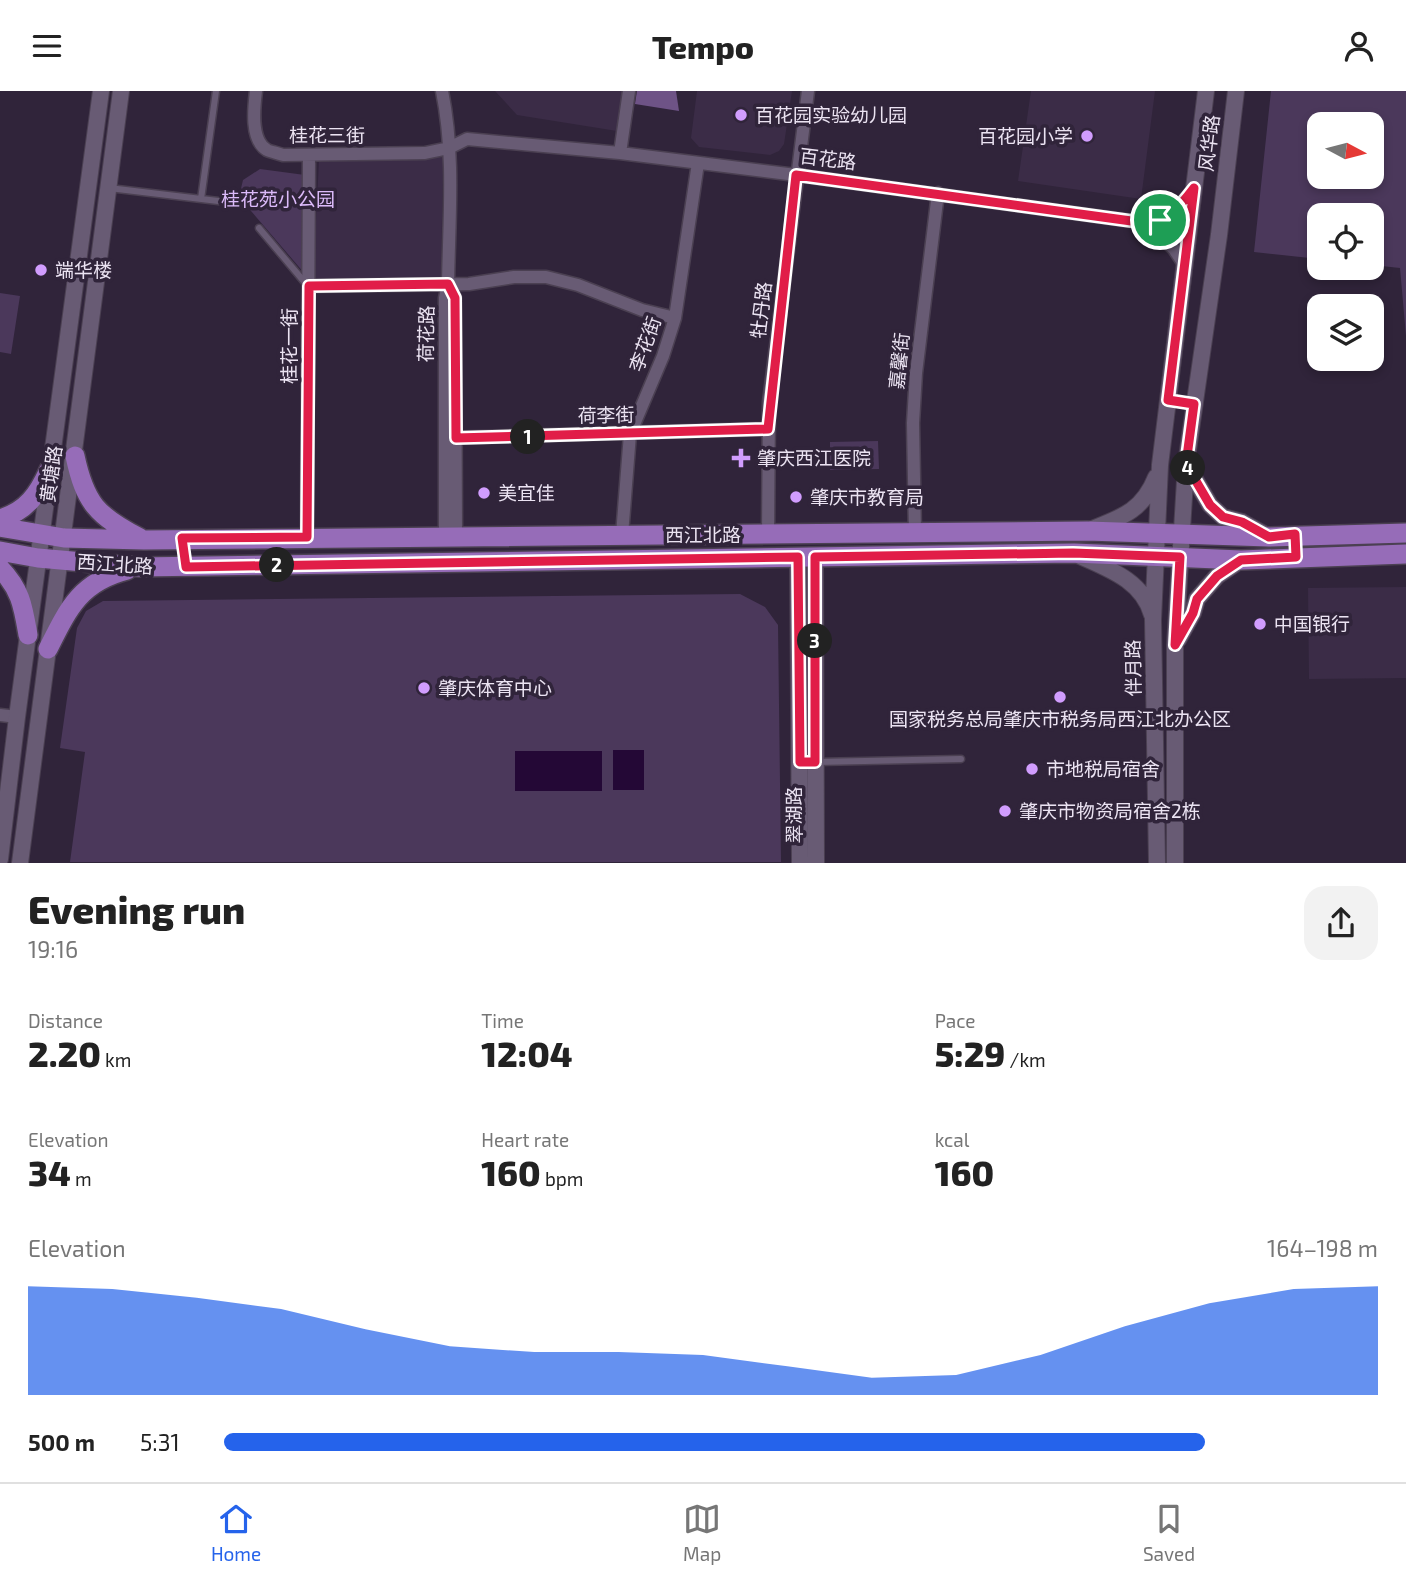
<!DOCTYPE html>
<meta charset="utf-8">
<style>
body{margin:0;font-family:"Exo 2","Noto Sans SC",sans-serif;background:#f2f2f2;color:#222;height:100vh;display:flex;flex-direction:column;font-size:26px;white-space:nowrap}
*{box-sizing:border-box;margin:0}
p{font-size:23px;color:#767676}
.icon{flex:none;width:38px;height:38px;fill:none;stroke:currentColor;stroke-width:2;stroke-linecap:round;stroke-linejoin:round}
.map{position:relative;height:772px;overflow:hidden}
.panel{display:flex;flex-direction:column;background:#fff;flex:1}
.panel>*{flex:none}
.needle{width:46px;rotate:97deg}
.tools{position:absolute;left:1307px;top:21px;display:grid;gap:14px}
.tools a{display:grid;place-items:center;width:77px;height:77px;border-radius:14px;background:#fff;box-shadow:0 4px 10px #0003;font-size:35px}
.pin{position:absolute;display:grid;place-items:center;width:60px;height:60px;color:#fff;margin:-30px;border:4px solid #fff;border-radius:50%;box-shadow:0 2px 7px #0007}
.km{position:absolute;width:35px;height:35px;margin:-18px;border-radius:50%;background:#222;color:#fff;font-size:19px;line-height:35px;text-align:center}
.round{display:grid;place-items:center;flex:none;width:74px;height:74px;border-radius:21px;background:#f2f2f2}
.head{display:flex;align-items:center;justify-content:space-between;height:119px;padding:0 28px}
h1{font-size:38px;font-weight:800;line-height:52px}
.stats{display:grid;grid-template-columns:repeat(3,1fr);gap:10px;height:119px;padding:7px 28px}
.stats div{display:grid;align-content:center}
.stats b{font-size:35px;font-weight:800}
.stats small{font-size:19px;font-weight:400}
.stats p{font-size:19px}
.chart{height:196px;padding:14px 28px}
.chart p{display:flex;justify-content:space-between}
.chart svg{width:100%;height:126px;margin-top:7px;fill:#2563eb;opacity:.7}
ul{padding:0 28px;list-style:none;font-size:23px}
li{display:grid;grid-template-columns:112px 84px 1fr;align-items:center;height:52px}
li i{height:18px;border-radius:9px;background:#2563eb}
header{display:flex;justify-content:space-between;align-items:center;height:91px;padding:0 28px;background:#fff;font-size:32px;font-weight:800}
.dock{display:flex;justify-content:space-around;align-items:center;height:98px;border-top:2px solid #e0e0e0;background:#fff;font-size:19px;color:#767676}
.dock a{display:grid;justify-items:center;gap:4px}
.dock .active{color:#2563eb}
.map>svg:first-child{display:block}
.built{fill:#3b2c47}
.green{fill:#4b385b;fill-rule:evenodd}
.forest{fill:#6e5386}
.water{fill:#240836}
.lines{fill:none;stroke-linecap:round;stroke-linejoin:round}
.lane-casing{stroke:#4b4052;stroke-width:9}
.street-casing{stroke:#4b4052;stroke-width:15}
.secondary-casing{stroke:#4b4052;stroke-width:18}
.primary-casing{stroke:#4b4052;stroke-width:22}
.lane{stroke:#685b74;stroke-width:6}
.street{stroke:#685b74;stroke-width:12}
.secondary{stroke:#685b74;stroke-width:16}
.primary{stroke:#966cb8;stroke-width:19}
.route-casing{stroke:#fff;stroke-width:14}
.route{stroke:#e11d48;stroke-width:9}
.poi-dot{fill:#d19dfe;stroke:#30243a;stroke-width:2.5}
.labels{text-anchor:middle;stroke-width:7;stroke-linejoin:round;paint-order:stroke}
.poi-label{font-size:19px;fill:#ebe3f2;stroke:#30243a;text-anchor:start}
.street-label{font-size:19px;fill:#ebe3f2;stroke:#30243a}
.park-label{font-size:19px;fill:#dcbbfa;stroke:#30243a}
</style>
<header><svg class="icon" aria-label="menu" viewBox="0 0 24 24"><path d="M4 6h16M4 12h16M4 18h16"/></svg>Tempo<svg class="icon" aria-label="person" viewBox="0 0 24 24"><circle cx="12" cy="8" r="4"/><path d="M4 21q1-7 8-7t8 7"/></svg></header>
<div class="map">
<svg width="1406" height="772" viewBox="0 0 1406 772">
<rect width="100%" height="100%" fill="#30243a"/>
<!-- built -->
<path class="built" d="M495 0H624L617 40 517 24Z
M697 0H792L784 53 779 60 770 64 699 56 691 47Z
M1031 0H1155L1141 108 1018 90Z
M443 66 441 190 313 192 319 69Z
M1406 496V587L1309 588 1308 497Z"/>
<!-- green -->
<path class="green" d="M1271 0H1406V245L1400 177 1372 174V124H1320L1319 168 1254 161ZM1320 33H1372V86H1320Z
M260 78 305 84V183L239 106 243 89Z
M0 202 20 205 11 263 0 261Z
M878 350 879 378 830 379V351Z
M740 503 765 516 778 534 781 771H70L85 661 60 657 77 537 86 520 103 510Z"/>
<!-- forest -->
<path class="forest" d="M637 0H676L679 20 635 13Z"/>
<!-- water -->
<path class="water" d="M613 659H644V699H613Z
M515 660H602V700H515Z"/>
<g class="lines">
<!-- lane casing -->
<g class="lane-casing">
<path id="lane" d="M109 97 235 112
M201 108 216 0
M259 137 307 194
M816 671 961 668"/>
</g>
<!-- street casing -->
<g class="street-casing">
<path id="street" d="M256 0C254 16 250 49 267 59 271 61 278 62 283 64L425 62 449 57 467 48 620 62 796 84 1146 132 1174 158 1184 173
M442 0C455 63 449 129 448 193L445 207V445
M620 62 629 0
M1146 132C1172 125 1178 118 1194 97
M448 193 455 207 456 445
M309 195 469 193 514 186H546L578 194 642 219 675 227
M445 347 768 338
M915 443 913 332 916 282 938 102
M622 444 630 343 663 265 675 227 698 72
M768 444 769 311 808 0
M307 446 309 65
M0 624 17 626"/>
</g>
<!-- secondary casing -->
<g class="secondary-casing">
<path id="secondary" d="M1186 373 1210 414 1223 426 1242 431 1269 446
M1092 438C1123 426 1143 419 1156 386
M1080 465C1109 478 1143 490 1152 524
M798 466 800 772
M815 466 816 772
M1178 549 1193 522 1197 508 1217 485 1241 469
M0 768 17 626 101 0
M20 772 121 0
M1157 772 1153 529 1160 374 1206 0
M1175 772V554L1186 373 1219 144 1236 0"/>
</g>
<!-- primary casing -->
<g class="primary-casing">
<path id="primary" d="M75 365C85 412 97 425 140 447
M0 428C27 420 38 403 49 379
M0 436 64 447 144 449 1087 440 1269 446 1406 442
M0 460 38 467 140 476 1074 462 1241 469 1406 463
M0 477C21 499 23 515 28 544
M48 558C68 518 80 491 127 479"/>
</g>
<!-- lane -->
<use href="#lane" class="lane"/>
<!-- street -->
<use href="#street" class="street"/>
<!-- secondary -->
<use href="#secondary" class="secondary"/>
<!-- primary -->
<use href="#primary" class="primary"/>
</g>
<g class="lines">
<!-- route casing -->
<g class="route-casing">
<path id="route" d="M796 84 1146 132C1172 125 1178 118 1194 97L1168 309 1194 313 1186 373 1210 414 1223 426 1242 431 1269 446 1295 443 1296 466 1241 469 1217 485 1197 508 1193 522 1175 554 1180 466 1073 462 815 466V671H800L798 466 186 476 182 447 307 446 309 195 448 193 455 207 456 347 768 338Z"/>
</g>
<!-- route -->
<use href="#route" class="route"/>
</g>
<!-- markers -->
<g class="poi-dot">
<circle cx="741" cy="24" r="7"/>
<circle cx="1087" cy="45" r="7"/>
<circle cx="41" cy="179" r="7"/>
<path d="M737.5 356.5h7v7h7v7h-7v7h-7v-7h-7v-7h7z"/>
<circle cx="484" cy="402" r="7"/>
<circle cx="796" cy="406" r="7"/>
<circle cx="1260" cy="533" r="7"/>
<circle cx="424" cy="597" r="7"/>
<circle cx="1060" cy="606" r="7"/>
<circle cx="1032" cy="678" r="7"/>
<circle cx="1005" cy="720" r="7"/>
</g>
<g class="labels">
<!-- poi labels -->
<g class="poi-label">
<text x="755" y="31">百花园实验幼儿园</text>
<text x="1073" y="52" text-anchor="end">百花园小学</text>
<text x="55" y="186">端华楼</text>
<text x="757" y="374">肇庆西江医院</text>
<text x="498" y="409">美宜佳</text>
<text x="810" y="413">肇庆市教育局</text>
<text x="1274" y="540">中国银行</text>
<text x="438" y="604">肇庆体育中心</text>
<text x="1060" y="635" text-anchor="middle">国家税务总局肇庆市税务局西江北办公区</text>
<text x="1046" y="685">市地税局宿舍</text>
<text x="1019" y="727">肇庆市物资局宿舍2栋</text>
</g>
<!-- street labels -->
<g class="street-label">
<text x="327" y="51">桂花三街</text>
<text transform="translate(1209 52) rotate(-83)" y="7">风华路</text>
<text transform="translate(828 68) rotate(7)" y="7">百花路</text>
<text transform="translate(761 219) rotate(-83)" y="7">牡丹路</text>
<text transform="translate(426 243) rotate(-89)" y="7">荷花路</text>
<text transform="translate(645 253) rotate(-70)" y="7">李花街</text>
<text transform="translate(289 255) rotate(-90)" y="7">桂花一街</text>
<text transform="translate(899 270) rotate(-84)" y="7">嘉馨街</text>
<text transform="translate(606 324) rotate(-1)" y="7">荷李街</text>
<text transform="translate(51 383) rotate(-82)" y="7">黄塘路</text>
<text x="703" y="451">西江北路</text>
<text transform="translate(115 473) rotate(4)" y="7">西江北路</text>
<text transform="translate(1133 577) rotate(-91)" y="7">伴月路</text>
<text transform="translate(794 724) rotate(-90)" y="7">翠湖路</text>
</g>
<!-- park labels -->
<g class="park-label">
<text x="278" y="115">桂花苑小公园</text>
</g>
</g>
</svg>
<div class="tools">
<a><svg class="needle" viewBox="-14 -14 28 28"><path d="M0-13l5 13h-10z" fill="#e53935"/><path d="M0 13l5-13h-10z" fill="#767676"/></svg></a>
<a><svg class="icon" aria-label="locate" viewBox="0 0 24 24"><circle cx="12" cy="12" r="6"/><path d="M12 2v4M12 18v4M2 12h4M18 12h4"/></svg></a>
<a><svg class="icon" aria-label="layers" viewBox="0 0 24 24"><path d="M12 4l9 5-9 5-9-5zM3 14l9 5 9-5"/></svg></a>
</div>
<div class="pin" style="left:1160px;top:129px;background:#1e9e55"><svg class="icon" aria-label="arrive" viewBox="0 0 24 24"><path d="M6 21V4h12l-3 4 3 4H6"/></svg></div>
<b class="km" style="left:528px;top:346px">1</b>
<b class="km" style="left:277px;top:474px">2</b>
<b class="km" style="left:815px;top:550px">3</b>
<b class="km" style="left:1188px;top:377px">4</b>
</div>
<section class="panel">
<div class="head"><div><h1>Evening run</h1><p>19:16</p></div><a class="round"><svg class="icon" aria-label="share" viewBox="0 0 24 24"><path d="M12 15V3M7 8l5-5 5 5M5 13v7h14v-7"/></svg></a></div>
<div class="stats">
<div><p>Distance</p><b>2.20<small> km</small></b></div>
<div><p>Time</p><b>12:04</b></div>
<div><p>Pace</p><b>5:29<small> /km</small></b></div>
</div>
<div class="stats">
<div><p>Elevation</p><b>34<small> m</small></b></div>
<div><p>Heart rate</p><b>160<small> bpm</small></b></div>
<div><p>kcal</p><b>160</b></div>
</div>
<div class="chart"><p><span>Elevation</span>164–198 m</p>
<svg viewBox="0 0 160 44" preserveAspectRatio="none"><path d="M0 44V6L10 7L20 10L30 14L40 21L50 27L60 29L70 29L80 30L90 34L100 38L110 37L120 30L130 20L140 12L150 7L160 6V44z"/></svg>
</div>
<ul>
<li><b>500 m</b>5:31<i style="width:85%"></i></li>
</ul>
</section>
<nav class="dock">
<a class="active"><svg class="icon" aria-label="home" viewBox="0 0 24 24"><path d="M3 11l9-7 9 7M6 9v11h12V9"/></svg>Home</a>
<a><svg class="icon" aria-label="map" viewBox="0 0 24 24"><path d="M3 6l6-2 6 2 6-2v14l-6 2-6-2-6 2zM9 4v14M15 6v14"/></svg>Map</a>
<a><svg class="icon" aria-label="saved" viewBox="0 0 24 24"><path d="M7 4h10v16l-5-4-5 4z"/></svg>Saved</a>
</nav>
